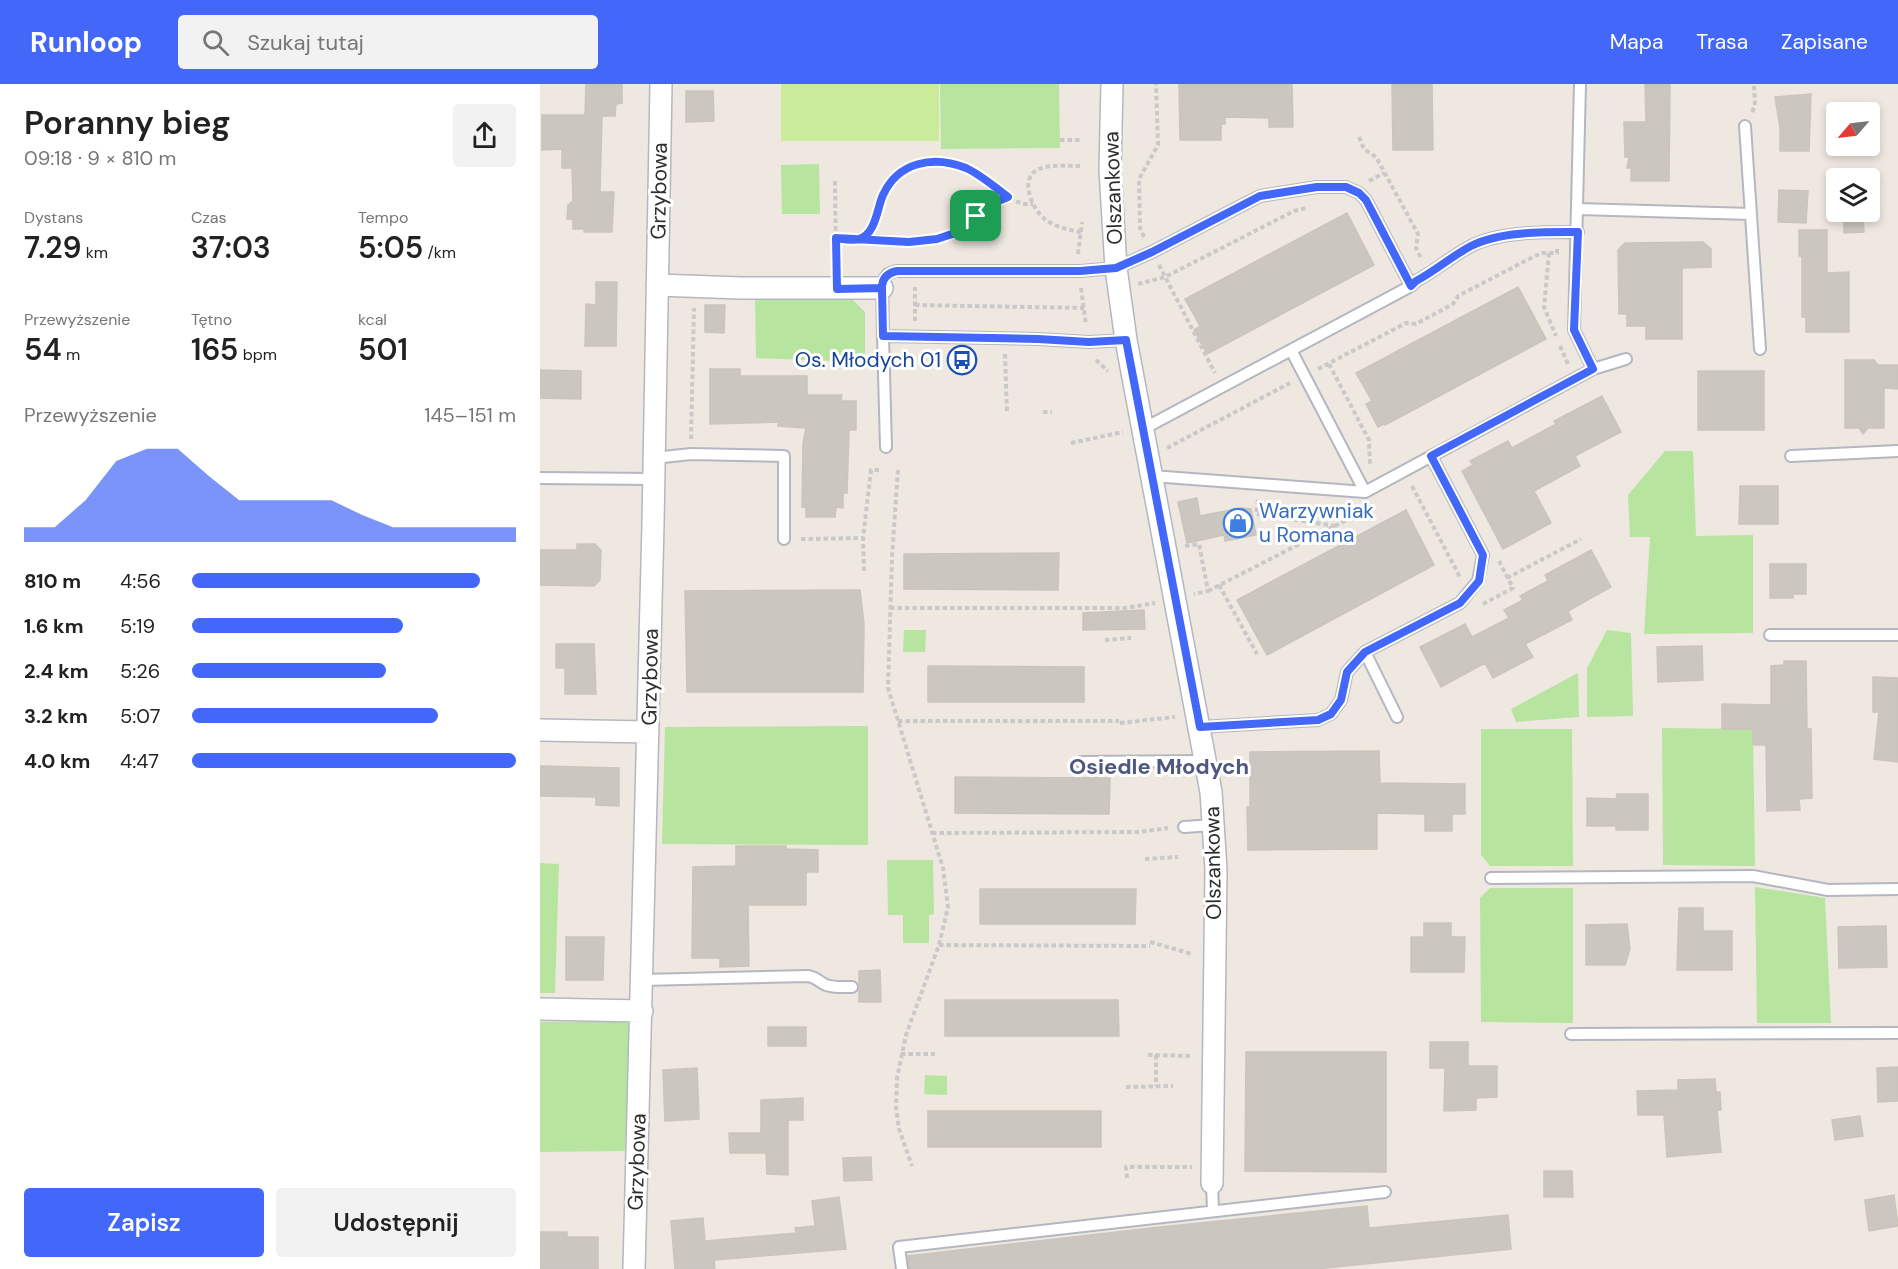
<!DOCTYPE html>
<html lang="pl">
<meta charset="utf-8">
<style>
body{margin:0;font-family:"DM Sans",sans-serif;background:#f2f2f2;color:#222;height:100vh;display:flex;flex-direction:column;font-size:22px;white-space:nowrap}
*{box-sizing:border-box;margin:0}
p{font-size:20px;color:#767676}
.icon{flex:none;width:33px;height:33px;fill:none;stroke:currentColor;stroke-width:2;stroke-linecap:round;stroke-linejoin:round}
.map{position:relative;flex:1;overflow:hidden}
.drawer{display:flex;flex-direction:column;background:#fff;width:540px}
.drawer>*{flex:none}
.needle{width:39px;rotate:242deg}
.buttons{position:absolute;left:1286px;top:18px;display:grid;gap:12px}
.buttons a{display:grid;place-items:center;width:54px;height:54px;border-radius:6px;background:#fff;box-shadow:0 3px 9px #0003;font-size:30px}
.pin{position:absolute;display:grid;place-items:center;width:51px;height:51px;color:#fff;margin:-26px;border-radius:12px;box-shadow:0 3px 9px #0006}
.round{display:grid;place-items:center;flex:none;width:63px;height:63px;border-radius:6px;background:#f2f2f2}
.overview{display:flex;align-items:center;justify-content:space-between;height:102px;padding:0 24px}
h1{font-size:33px;font-weight:600;line-height:45px}
.figures{display:grid;grid-template-columns:repeat(3,1fr);gap:9px;height:102px;padding:6px 24px}
.figures div{display:grid;align-content:center}
.figures b{font-size:30px;font-weight:600}
.figures small{font-size:16px;font-weight:400}
.figures p{font-size:16px}
.chart{height:168px;padding:12px 24px}
.chart p{display:flex;justify-content:space-between}
.chart svg{width:100%;height:108px;margin-top:6px;fill:#4368f9;opacity:.7}
.button{display:flex;gap:12px;margin-top:auto;padding:12px 24px}
.button a{flex:1;height:69px;border-radius:6px;background:#4368f9;color:#fff;font-size:24px;font-weight:600;line-height:69px;text-align:center}
.button a+a{background:#f2f2f2;color:#222}
ul{padding:0 24px;list-style:none;font-size:20px}
li{display:grid;grid-template-columns:96px 72px 1fr;align-items:center;height:45px}
li i{height:15px;border-radius:8px;background:#4368f9}
header{display:flex;align-items:center;gap:36px;box-sizing:border-box;height:84px;padding:0 30px;background:#4368f9;color:#fff}
header strong{font-size:28px}
nav{display:flex;gap:33px;margin-inline-start:auto;font-size:21px}
.search{width:420px;height:54px;background:#f2f2f2;display:flex;align-items:center;gap:15px;box-sizing:border-box;padding:0 21px;border-radius:6px;color:#767676;font-size:22px}
main{display:flex;flex:1;min-height:0}
.map>svg:first-child{display:block}
.green{fill:#b7e49e}
.pitch{fill:#caeb9a}
.building{fill:#cbc6bf;stroke:#cbc4ba;stroke-width:1.5}
.lines{fill:none;stroke-linecap:round;stroke-linejoin:round}
.lane-casing{stroke:#b4b7c1;stroke-width:14}
.street-casing{stroke:#b4b7c1;stroke-width:24}
.path{stroke:#c9c9c9;stroke-width:4;stroke-dasharray:4.5 3;stroke-linecap:butt}
.lane{stroke:#fff;stroke-width:10}
.street{stroke:#fff;stroke-width:21}
.route-casing{stroke:#fff;stroke-width:12}
.route{stroke:#4368f9;stroke-width:8}
.labels{text-anchor:middle;stroke-width:6;stroke-linejoin:round;paint-order:stroke}
.street-label{font-size:21px;fill:#2e2e2e;stroke:#fff}
.transit-label{font-size:21px;fill:#164399;stroke:#fff;text-anchor:end}
.shop-label{font-size:21px;fill:#366cbe;stroke:#fff;text-anchor:start}
.neighbourhood-label{font-size:22px;font-weight:bold;fill:#4d577f;stroke:#fff}
</style>
<header>
<strong>Runloop</strong>
<div class="search"><svg class="icon" aria-label="search" viewBox="0 0 24 24"><circle cx="10" cy="10" r="6"/><path d="M15 15l6 6"/></svg>Szukaj tutaj</div>
<nav><a>Mapa</a><a>Trasa</a><a>Zapisane</a></nav>
</header>
<main>
<section class="drawer">
<div class="overview"><div><h1>Poranny bieg</h1><p>09:18 · 9 × 810 m</p></div><a class="round"><svg class="icon" aria-label="share" viewBox="0 0 24 24"><path d="M12 15V3M7 8l5-5 5 5M5 13v7h14v-7"/></svg></a></div>
<div class="figures">
<div><p>Dystans</p><b>7.29<small> km</small></b></div>
<div><p>Czas</p><b>37:03</b></div>
<div><p>Tempo</p><b>5:05<small> /km</small></b></div>
</div>
<div class="figures">
<div><p>Przewyższenie</p><b>54<small> m</small></b></div>
<div><p>Tętno</p><b>165<small> bpm</small></b></div>
<div><p>kcal</p><b>501</b></div>
</div>
<div class="chart"><p><span>Przewyższenie</span>145–151 m</p>
<svg viewBox="0 0 160 44" preserveAspectRatio="none"><path d="M0 44V38L10 38L20 27L30 11L40 6L50 6L60 17L70 27L80 27L90 27L100 27L110 33L120 38L130 38L140 38L150 38L160 38V44z"/></svg>
</div>
<ul>
<li><b>810 m</b>4:56<i style="width:89%"></i></li>
<li><b>1.6 km</b>5:19<i style="width:65%"></i></li>
<li><b>2.4 km</b>5:26<i style="width:60%"></i></li>
<li><b>3.2 km</b>5:07<i style="width:76%"></i></li>
<li><b>4.0 km</b>4:47<i style="width:100%"></i></li>
</ul>
<div class="button"><a>Zapisz</a><a>Udostępnij</a></div>
</section>
<div class="map">
<svg width="1358" height="1185" viewBox="0 0 1358 1185">
<rect width="100%" height="100%" fill="#efe8e1"/>
<!-- green -->
<path class="green" d="M400 0H519L520 64 401 65Z
M279 80 280 130H242L241 81Z
M215 214 312 215 325 228V278L216 274Z
M1125 367H1153L1156 452 1213 451V549L1104 550 1110 453H1090L1088 411Z
M364 546H386L385 568H363Z
M1067 546 1091 549 1093 632 1047 633V584Z
M1038 589 1039 633 976 638 971 625Z
M328 642V761L122 760 125 643Z
M1122 644 1213 645 1215 782 1123 781Z
M941 645H1032L1033 782H950L941 771Z
M347 776H393L394 830 389 831V859H363V831H348Z
M0 779 19 780 15 909H0Z
M1215 803 1285 814 1291 939H1217Z
M950 804H1033V939L941 938 940 814Z
M0 938H90L85 1067 0 1068Z
M385 991 407 992V1011L384 1010Z"/>
<!-- pitch -->
<path class="pitch" d="M241 0H399V57H241Z"/>
<!-- building -->
<path class="building" d="M46 0H82V19L76 20 75 32H62L60 105V108H74L72 148H44V145H33V135H27L28 121 33 117 32 84H22V65L2 66V31H45Z
M639 0H752L753 43H729V34L685 33V40H681V56H640Z
M852 0H892L893 66H853Z
M1105 0H1130L1129 97H1091V84H1087L1089 73H1085L1084 38H1106Z
M146 7H173L174 37 146 38Z
M1271 10 1269 67H1240V44L1235 13Z
M1239 106 1268 107 1266 139 1238 138Z
M807 129 834 181 667 270 654 246 660 242 645 215Z
M1323 130 1324 148 1304 149V131Z
M1259 146H1287V189L1309 188V248H1266V233H1262V172H1259Z
M1163 158 1171 165V183L1142 184V255H1106V242H1087V230H1079L1078 166 1085 159Z
M56 198H77L76 262H45L46 220 56 221Z
M978 203 1006 255 845 341 844 340 838 343 826 320 832 317 816 289Z
M165 221H185L184 249 165 248Z
M1305 276H1334L1338 281H1358V305L1344 304V344H1328L1323 350 1319 344H1305Z
M170 285H200V292H267V311H302L301 317H316V346H309L307 409H303V424L296 423 295 433H266V423H262L263 359 266 344 238 342V338L170 340Z
M0 286 41 287V315L0 314Z
M1158 287H1224V346H1158Z
M1062 312 1081 348 1035 372 1040 382 994 407 1011 439 963 465 922 387 933 381 930 377 968 357 972 364 1016 340 1014 337Z
M1200 402H1238V440H1199Z
M657 414 660 432 701 424 711 425 716 451 685 457 684 451 647 459 638 418Z
M866 426 894 481 727 571 697 516Z
M37 460H55L61 466 60 496 54 502 0 501V466H37Z
M1051 466 1071 503 1028 527 1032 536 985 560 993 573 953 594 945 579 901 603 880 563 925 540 932 553 969 534 964 526 983 516 980 512 1008 497 1005 491Z
M519 469 518 506 364 505V470Z
M1230 480H1266V510H1253V514H1230Z
M320 506 324 540 323 608H147L145 507Z
M604 526 605 545 543 546V529Z
M16 560H54L56 610H25V584H16Z
M1162 562 1163 596 1118 598 1117 563Z
M1244 577H1266L1267 645H1271L1272 714 1259 715 1260 726 1227 727 1226 661H1213V645H1182V620L1231 621V582L1244 581Z
M388 582 544 583V618H388Z
M1333 593 1358 594V678L1334 675 1339 628H1333Z
M839 667 840 699 925 700V730H912V747H885V730L837 729V765L708 766 707 723H710V668Z
M0 682 79 684V722L56 721V713L0 712Z
M415 693 570 694 569 730 415 729Z
M1077 710H1108V746H1076V742H1047V714L1076 715Z
M196 762H246V765L278 766V788H266V821H208L209 882 180 883V874H152L153 783 196 782Z
M440 805H596L595 840H440Z
M1139 824H1163V847H1192V886H1137Z
M884 839H911V853H925L924 888H871V853H884Z
M1087 840 1090 865 1085 881H1046V841Z
M1346 842 1347 883 1299 884 1298 843Z
M26 853H64L63 896H26Z
M340 886 341 918H319V887Z
M405 916H578L579 952H405Z
M228 943H266V962H228Z
M890 958H928V982H957V1013L936 1014V1026L904 1027 905 984H890Z
M706 968H846V1088L705 1087Z
M1358 983V1017L1338 1018 1337 984Z
M157 984 159 1035 125 1037 123 986Z
M1175 995 1176 1008H1180L1181 1026H1177L1181 1068 1127 1073 1124 1031H1098L1097 1007 1138 1006V996Z
M263 1014V1036H248V1091L227 1090 226 1069H190L189 1049H221V1016Z
M388 1027H561V1063H388Z
M1320 1032 1323 1052 1295 1056 1292 1036Z
M331 1073 332 1096 304 1097 303 1074Z
M1004 1087H1032L1033 1113H1004Z
M1354 1111 1358 1142 1329 1147 1325 1116Z
M299 1113 306 1165 174 1176 175 1185H135L131 1137 163 1134 165 1157 256 1149 255 1144 275 1142 272 1117Z
M827 1122 829 1144 968 1131 971 1165 776 1185H369L368 1172 620 1143Z
M0 1148H27V1153H58V1185H0Z"/>
<g class="lines">
<!-- lane casing -->
<g class="lane-casing">
<path id="lane" d="M1040 0 1034 246 1053 285
M1205 42 1220 265
M1038 125 1211 130
M343 252 346 363
M586 256 549 258 498 255 343 252 342 198 348 190 356 187H540L576 184 612 168 720 112 777 103H806L819 109 826 116 871 202
M751 266 825 408
M603 345 871 202 876 197C895 187 912 172 931 162 960 147 1006 148 1038 148
M1251 372 1358 367
M114 374 151 370 244 372V455
M612 392 825 408 1053 285 1086 275
M0 394 114 395
M1230 551H1358
M825 568 857 633
M660 643 778 636 791 630 801 616 807 588 825 568 920 519 938 497 943 471 891 372
M541 678 666 677
M644 743 673 741
M951 794 1213 792 1288 806 1358 805
M103 896 268 892C276 893 279 898 286 901 294 904 303 903 312 903
M1031 950 1358 949
M672 1099 673 1127
M362 1185 359 1163 845 1108"/>
</g>
<!-- street casing -->
<g class="street-casing">
<path id="street" d="M572 0 570 86 576 184 586 256 671 708 676 786 672 1099
M117 201 201 204H342
M0 646 108 648
M0 925 102 927
M94 1185 113 440 121 0"/>
</g>
<!-- path -->
<path class="path" d="M1212 28 1215 22 1214 0
M819 53 824 65 836 73 878 150 876 164 882 176
M520 56H542
M295 97 296 183
M829 97 844 89
M541 148C529 146 516 143 506 136 492 126 478 94 499 85 511 80 528 82 541 82
M604 153 600 144 599 95 618 61 616 0
M296 154C303 155 313 156 319 155 347 147 328 82 389 79 401 78 413 80 425 84 443 91 458 107 475 117L483 120H493
M320 155C350 156 386 165 413 149 433 138 445 120 467 113
M1009 169 1004 223 1016 252
M538 170 542 138
M619 181 675 289
M598 200 625 193 754 127 766 124
M541 204 546 241
M375 221 544 224
M375 237V203
M1020 262 1028 280
M465 270 467 329
M556 276 568 287
M789 280 829 356 830 380
M778 285 866 239 876 240 913 220 918 212 995 172 1002 169H1017V165
M503 328H512
M151 355 154 224
M531 359 583 348
M627 364 750 299
M358 386 352 473 348 604 403 784 408 823 399 861 366 951 357 994 356 1023 359 1045 372 1082
M872 402 921 495
M718 416 716 430 796 442
M261 455 323 454
M645 462 659 460 668 507 654 510
M324 487 323 454 331 386H342
M967 494 1041 455
M679 501 717 570
M668 507 826 426
M943 520 973 504 959 477
M350 524H586L615 519
M565 556 591 554
M358 637H579
M580 639 635 633
M392 749 599 748 628 744
M605 775 638 773
M610 858 652 870
M399 861 610 862
M361 970H395
M608 971 652 972
M616 971V1002
M586 1003 633 1002
M587 1094 586 1083H652"/>
<!-- lane -->
<use href="#lane" class="lane"/>
<!-- street -->
<use href="#street" class="street"/>
</g>
<g class="lines">
<!-- route casing -->
<g class="route-casing">
<path id="route" d="M436 132 412 150 397 155 369 158 296 154 297 205 342 204 343 252 498 255 549 258 586 256 660 643 778 636 791 630 801 616 807 588 825 568 920 519 939 497 943 471 891 372 1053 285 1034 246 1038 148C1006 148 960 147 931 162 912 172 895 187 876 197L871 202 826 116 819 109 806 103H777L720 112 612 168 576 184 540 187H357C347 189 342 195 342 204L297 205 296 154C303 155 313 157 319 155 336 150 337 124 343 111 358 78 393 71 426 84 441 91 455 103 468 113L453 119 436 132"/>
</g>
<!-- route -->
<use href="#route" class="route"/>
</g>
<!-- icons -->
<defs>
<g id="bus-ring" transform="scale(1.5)"><circle r="9.5" fill="#fff" stroke="#1a4fb4" stroke-width="1.5"/><path d="M-5-6H5V4H4V6H2V4H-2V6H-4V4H-5ZM-3.5-4V0h7V-4ZM-3.5 1.2v1.5H-2V1.2ZM2 1.2v1.5H3.5V1.2Z" fill="#1a4fb4"/></g>
<g id="shop-ring" transform="scale(1.5)"><circle r="9.5" fill="#fff" stroke="#3f7fe0" stroke-width="1.5"/><path d="M-5-2.5h2.3a2.7 3.5 0 0 1 5.4 0H5L5.5 6h-11ZM-1.5-2.5h3a1.5 2.3 0 0 0-3 0Z" fill="#3f7fe0"/></g>
</defs>
<g fill-rule="evenodd">
<use href="#bus-ring" x="422" y="276"/>
<use href="#shop-ring" x="698" y="439"/>
</g>
<g class="labels">
<!-- street labels -->
<g class="street-label">
<text transform="translate(573 104) rotate(-92)" y="7">Olszankowa</text>
<text transform="translate(119 107) rotate(-89)" y="7">Grzybowa</text>
<text transform="translate(110 593) rotate(-89)" y="7">Grzybowa</text>
<text transform="translate(673 779) rotate(-91)" y="7">Olszankowa</text>
<text transform="translate(97 1078) rotate(-88)" y="7">Grzybowa</text>
</g>
<!-- transit labels -->
<g class="transit-label">
<text x="401" y="283">Os. Młodych 01</text>
</g>
<!-- shop labels -->
<g class="shop-label">
<text x="719" y="434">Warzywniak<tspan x="719" dy="24">u Romana</tspan></text>
</g>
<!-- neighbourhood labels -->
<g class="neighbourhood-label">
<text x="619" y="690">Osiedle Młodych</text>
</g>
</g>
</svg>
<div class="buttons">
<a><svg class="needle" viewBox="-14 -14 28 28"><path d="M0-13l5 13h-10z" fill="#e53935"/><path d="M0 13l5-13h-10z" fill="#767676"/></svg></a>
<a><svg class="icon" aria-label="layers" viewBox="0 0 24 24"><path d="M12 4l9 5-9 5-9-5zM3 14l9 5 9-5"/></svg></a>
</div>
<div class="pin" style="left:436px;top:132px;background:#1e9e55"><svg class="icon" aria-label="arrive" viewBox="0 0 24 24"><path d="M6 21V4h12l-3 4 3 4H6"/></svg></div>
</div>
</main>
